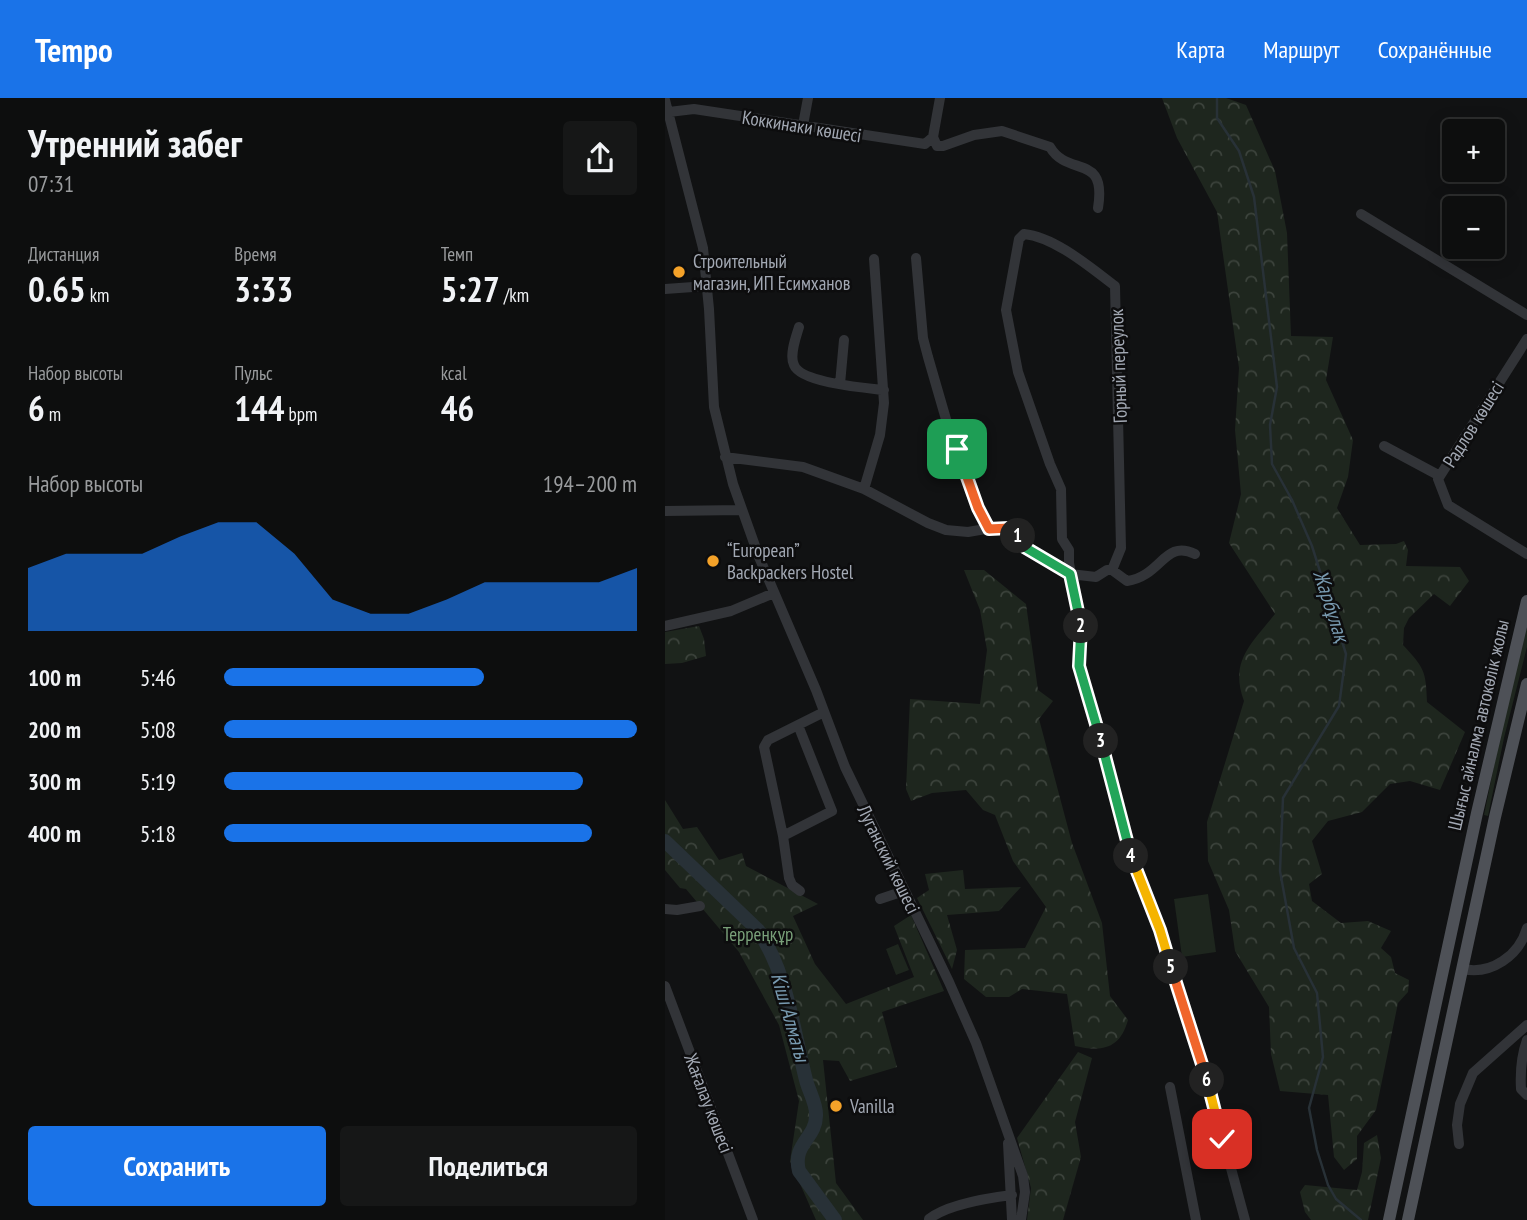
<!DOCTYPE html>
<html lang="ru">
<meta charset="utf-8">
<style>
body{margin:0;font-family:"PT Sans Narrow",sans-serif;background:#161717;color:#f1f3f6;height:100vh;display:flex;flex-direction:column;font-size:26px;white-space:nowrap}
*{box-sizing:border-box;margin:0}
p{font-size:23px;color:#9a9c9e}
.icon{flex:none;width:38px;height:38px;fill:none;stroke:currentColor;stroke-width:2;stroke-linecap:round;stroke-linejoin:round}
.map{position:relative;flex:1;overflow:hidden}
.panel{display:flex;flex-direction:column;background:#0d0e0e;width:665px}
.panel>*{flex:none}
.controls{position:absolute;left:777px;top:21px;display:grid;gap:14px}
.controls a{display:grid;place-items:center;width:63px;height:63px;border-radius:7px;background:#0d0e0e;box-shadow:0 4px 18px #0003,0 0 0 2px #2d2e2e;font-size:35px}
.pin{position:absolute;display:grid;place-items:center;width:60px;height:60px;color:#fff;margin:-30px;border-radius:14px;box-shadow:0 4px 10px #0006}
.km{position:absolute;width:35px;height:35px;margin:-18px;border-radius:50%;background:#222;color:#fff;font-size:19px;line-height:35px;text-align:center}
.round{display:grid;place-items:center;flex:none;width:74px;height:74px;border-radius:7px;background:#161717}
.summary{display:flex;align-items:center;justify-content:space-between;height:119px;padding:0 28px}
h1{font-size:38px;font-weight:700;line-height:52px}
.metrics{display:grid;grid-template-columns:repeat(3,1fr);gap:10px;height:119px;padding:7px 28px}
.metrics div{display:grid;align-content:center}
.metrics b{font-size:35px;font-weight:700}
.metrics small{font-size:19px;font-weight:400}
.metrics p{font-size:19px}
.chart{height:196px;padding:14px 28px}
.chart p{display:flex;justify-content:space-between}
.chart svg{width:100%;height:126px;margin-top:7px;fill:#1a73e8;opacity:.7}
.action{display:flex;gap:14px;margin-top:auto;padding:14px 28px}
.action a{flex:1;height:80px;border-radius:7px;background:#1a73e8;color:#fff;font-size:28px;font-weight:700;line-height:80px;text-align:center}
.action a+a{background:#161717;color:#f1f3f6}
ul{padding:0 28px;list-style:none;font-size:23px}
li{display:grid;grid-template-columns:112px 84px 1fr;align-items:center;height:52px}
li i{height:18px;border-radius:9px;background:#1a73e8}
header{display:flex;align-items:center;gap:42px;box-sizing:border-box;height:98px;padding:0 35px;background:#1a73e8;color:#fff}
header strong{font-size:33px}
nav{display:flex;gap:38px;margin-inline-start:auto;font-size:24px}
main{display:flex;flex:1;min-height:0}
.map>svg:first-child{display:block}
.grass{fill:#1e261e}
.forest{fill:url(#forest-crowns)}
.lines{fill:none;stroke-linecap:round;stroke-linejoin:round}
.stream{stroke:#283137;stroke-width:2.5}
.river{stroke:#283137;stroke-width:14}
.minor{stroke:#323438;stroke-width:10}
.major{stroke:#4e5157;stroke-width:12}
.split-1-casing{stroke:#fff;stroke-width:14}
.split-2-casing{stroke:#fff;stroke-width:14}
.split-3-casing{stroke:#fff;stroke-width:14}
.split-4-casing{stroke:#fff;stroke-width:14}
.split-5-casing{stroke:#fff;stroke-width:14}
.split-6-casing{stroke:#fff;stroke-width:14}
.split-7-casing{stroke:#fff;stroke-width:14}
.split-1{stroke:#f0652b;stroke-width:9}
.split-2{stroke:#22a559;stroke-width:9}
.split-3{stroke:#22a559;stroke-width:9}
.split-4{stroke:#22a559;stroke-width:9}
.split-5{stroke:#f5b400;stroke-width:9}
.split-6{stroke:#f0652b;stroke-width:9}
.split-7{stroke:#f5b400;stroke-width:9}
.poi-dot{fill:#f4a229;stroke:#0d0d0e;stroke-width:2.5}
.labels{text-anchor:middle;stroke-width:5;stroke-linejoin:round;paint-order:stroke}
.street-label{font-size:19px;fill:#a3a9b4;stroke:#0d0d0e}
.poi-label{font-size:19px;fill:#a3a9b4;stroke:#0d0d0e;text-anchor:start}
.park-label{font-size:19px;fill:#79a079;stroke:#0d0d0e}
.water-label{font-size:21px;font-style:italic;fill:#789ab0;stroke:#0d0d0e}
</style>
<header>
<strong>Tempo</strong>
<nav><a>Карта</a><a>Маршрут</a><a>Сохранённые</a></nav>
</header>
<main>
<section class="panel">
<div class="summary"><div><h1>Утренний забег</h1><p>07:31</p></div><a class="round"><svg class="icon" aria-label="share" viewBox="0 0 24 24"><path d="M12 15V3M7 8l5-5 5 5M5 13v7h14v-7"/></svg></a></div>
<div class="metrics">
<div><p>Дистанция</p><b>0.65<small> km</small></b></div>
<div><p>Время</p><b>3:33</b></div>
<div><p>Темп</p><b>5:27<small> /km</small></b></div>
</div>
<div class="metrics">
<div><p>Набор высоты</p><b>6<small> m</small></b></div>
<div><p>Пульс</p><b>144<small> bpm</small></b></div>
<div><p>kcal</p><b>46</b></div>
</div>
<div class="chart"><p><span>Набор высоты</span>194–200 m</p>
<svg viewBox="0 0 160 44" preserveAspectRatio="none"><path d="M0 44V22L10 17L20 17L30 17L40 11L50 6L60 6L70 17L80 33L90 38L100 38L110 33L120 27L130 27L140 27L150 27L160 22V44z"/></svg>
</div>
<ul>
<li><b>100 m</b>5:46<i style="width:63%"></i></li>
<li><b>200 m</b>5:08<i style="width:100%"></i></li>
<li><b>300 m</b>5:19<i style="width:87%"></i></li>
<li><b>400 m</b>5:18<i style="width:89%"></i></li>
</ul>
<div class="action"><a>Сохранить</a><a>Поделиться</a></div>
</section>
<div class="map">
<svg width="862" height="1122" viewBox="0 0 862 1122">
<defs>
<pattern id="forest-crowns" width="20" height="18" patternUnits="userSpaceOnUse" patternTransform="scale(1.75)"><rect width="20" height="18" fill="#1e261e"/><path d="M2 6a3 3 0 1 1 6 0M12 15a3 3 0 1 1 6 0" fill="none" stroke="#3c433c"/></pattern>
</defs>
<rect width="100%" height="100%" fill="#111213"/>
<!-- grass -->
<path class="grass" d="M862 527V549L839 640 823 718 819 717 842 604Z
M543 796 551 854 517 859 509 801Z
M233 846 244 872 231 877 221 851Z"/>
<!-- forest -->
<path class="forest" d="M497 0H561L581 7 610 73 622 135 626 238 668 239 661 282 688 342 683 379 672 410 695 447 731 446 739 443 743 452 741 468 795 469 804 483 785 508 769 496 744 520 739 530 738 547C759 570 761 572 762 604L800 634 775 692 745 683 725 686 697 714 663 723 647 743 657 776 644 786 647 803 676 825 703 823 726 833 716 850 726 859 730 875 744 882 743 894 733 905 711 1012 692 1038V1061L679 1072 669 1059 663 997 615 993 606 956 604 909 570 853 564 812 543 763 542 724 579 603C564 563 587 545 610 516L564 445 576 396 570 332 574 270 552 114 512 40Z
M299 472H319L361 506 373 592 388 603 374 621 407 745 437 825 445 898 463 922C455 951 437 954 410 948L402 896 357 891 344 899H321L299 881 300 852 360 850 381 809 348 763 330 717 318 712 301 692 267 695 246 703 241 691 245 601 315 606 322 552 315 512Z
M34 528 39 541 41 558 17 565 0 566V534Z
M0 702 18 731 32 729 54 762 77 755 81 768 153 806 128 818 150 866 181 906 249 879 229 828 246 817 279 893 217 914 232 969 185 983 174 963 158 962 171 1085 198 1122H151L125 1063 134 1003 114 927 74 854 21 791 15 790 0 772Z
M298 772 300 791 356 789 334 813 282 817 292 852 287 871 252 800 264 792 260 776Z
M413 954 427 960 410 1024 416 1059 398 1122H362L366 1090 352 1040Z
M712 1037 716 1060 703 1122H646L640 1114 635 1094 640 1087 692 1092 697 1074 699 1045Z"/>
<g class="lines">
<!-- stream -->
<path class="stream" d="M552 0V20L574 53 589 99 612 289 605 327 607 366 627 402 647 448 681 556 674 608 618 700 615 773 629 850 652 895 658 959 644 1010 652 1052 663 1087 671 1101 696 1122"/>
<!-- river -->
<path class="river" d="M0 743 93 832C123 877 128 931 141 982 144 994 152 1006 151 1018 151 1040 127 1046 134 1073L170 1122"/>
<!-- minor -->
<path class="minor" d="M0 2 38 150 44 211 49 309 68 386 94 459 151 592 180 669 284 884 311 945 358 1078 360 1094 356 1122
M4 14 29 11 260 46 268 39
M138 27 143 0
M268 39 272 48H278L309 37 337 33 385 49C403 80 442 54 433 110
M268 39 275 0
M696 116 862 217
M251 160 258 240 263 259 285 335 313 409 324 431
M0 191 42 188
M134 229C131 239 124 257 129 267 136 285 201 290 219 292
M862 241 773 381 783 407 862 456
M175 286 179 242
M719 348 775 378
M60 359 138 369 199 391 263 425 281 432 303 434 332 429 343 430 351 435 361 450 405 476 431 479 442 472H447L462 483C497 478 499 441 530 456
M199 391 215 337 219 305 209 161
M0 413 77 412
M447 472 456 450 450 188C426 170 390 139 359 136L354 141 341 212 353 274 385 366 396 391 397 441 404 452V465L417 538 414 568 417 583 431 619 467 763 495 832 541 978 580 1122
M0 528 66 513 109 495
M118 738 167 713 133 627
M135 793 127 787 124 780 118 738 99 649 103 642 159 614
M215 801 239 793
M0 811 12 812 35 808
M798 871C826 877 854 858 862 830
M0 888 88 1122
M862 942C856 959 855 974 856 991L862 997
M505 989 531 1122
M343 1045 347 1122
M794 1046 792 1027 795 1006 808 975 862 927
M264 1121C283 1106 323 1100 347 1097"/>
<!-- major -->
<path class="major" d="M724 1122 812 715 862 503
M743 1122 830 719 862 586"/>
</g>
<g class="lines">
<!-- split-1 casing -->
<g class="split-1-casing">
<path id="split-1" d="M292 351 313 410 324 431 344 430 353 438"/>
</g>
<!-- split-2 casing -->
<g class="split-2-casing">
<path id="split-2" d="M353 438 361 450 405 476 416 528"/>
</g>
<!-- split-3 casing -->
<g class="split-3-casing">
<path id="split-3" d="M416 528 414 568 436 643"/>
</g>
<!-- split-4 casing -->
<g class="split-4-casing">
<path id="split-4" d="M436 643 466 758"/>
</g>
<!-- split-5 casing -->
<g class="split-5-casing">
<path id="split-5" d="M466 758 495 832 506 869"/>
</g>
<!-- split-6 casing -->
<g class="split-6-casing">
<path id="split-6" d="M506 869 542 982"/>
</g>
<!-- split-7 casing -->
<g class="split-7-casing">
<path id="split-7" d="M542 982 557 1041"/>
</g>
<!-- split-1 -->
<use href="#split-1" class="split-1"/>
<!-- split-2 -->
<use href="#split-2" class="split-2"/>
<!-- split-3 -->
<use href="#split-3" class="split-3"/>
<!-- split-4 -->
<use href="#split-4" class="split-4"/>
<!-- split-5 -->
<use href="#split-5" class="split-5"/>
<!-- split-6 -->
<use href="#split-6" class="split-6"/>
<!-- split-7 -->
<use href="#split-7" class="split-7"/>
</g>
<!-- markers -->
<g class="poi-dot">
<circle cx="14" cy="174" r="7"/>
<circle cx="48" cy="463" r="7"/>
<circle cx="171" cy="1008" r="7"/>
</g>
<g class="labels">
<!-- street labels -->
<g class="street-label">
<text transform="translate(137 28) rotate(9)" y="7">Коккинаки көшесі</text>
<text transform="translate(453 268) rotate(-92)" y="7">Горный переулок</text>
<text transform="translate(808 326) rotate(-58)" y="7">Радлов көшесі</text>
<text transform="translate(813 627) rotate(-77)" y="7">Шығыс айналма автокөлік жолы</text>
<text transform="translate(224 761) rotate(64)" y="7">Луганский көшесі</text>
<text transform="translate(44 1005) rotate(69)" y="7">Жағалау көшесі</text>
</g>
<!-- poi labels -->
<g class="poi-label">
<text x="28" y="170">Строительный<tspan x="28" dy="22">магазин, ИП Есимханов</tspan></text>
<text x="62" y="459">“European”<tspan x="62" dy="22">Backpackers Hostel</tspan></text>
<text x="185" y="1015">Vanilla</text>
</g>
<!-- park labels -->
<g class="park-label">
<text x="93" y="843">Терреңқұр</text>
</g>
<!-- water labels -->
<g class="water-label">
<text transform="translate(666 508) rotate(72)" y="7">Жарбұлақ</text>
<text transform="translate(125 919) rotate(74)" y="7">Кіші Алматы</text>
</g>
</g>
</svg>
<div class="controls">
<a>+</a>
<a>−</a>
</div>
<div class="pin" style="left:292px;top:351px;background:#1e9e55"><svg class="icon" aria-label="arrive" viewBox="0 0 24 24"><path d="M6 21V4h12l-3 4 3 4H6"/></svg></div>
<div class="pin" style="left:557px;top:1041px;background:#d93025"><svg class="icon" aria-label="check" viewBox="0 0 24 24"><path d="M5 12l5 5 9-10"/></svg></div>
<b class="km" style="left:353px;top:438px">1</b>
<b class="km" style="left:416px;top:528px">2</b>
<b class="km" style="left:436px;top:643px">3</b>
<b class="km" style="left:466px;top:758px">4</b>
<b class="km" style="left:506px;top:869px">5</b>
<b class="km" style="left:542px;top:982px">6</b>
</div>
</main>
